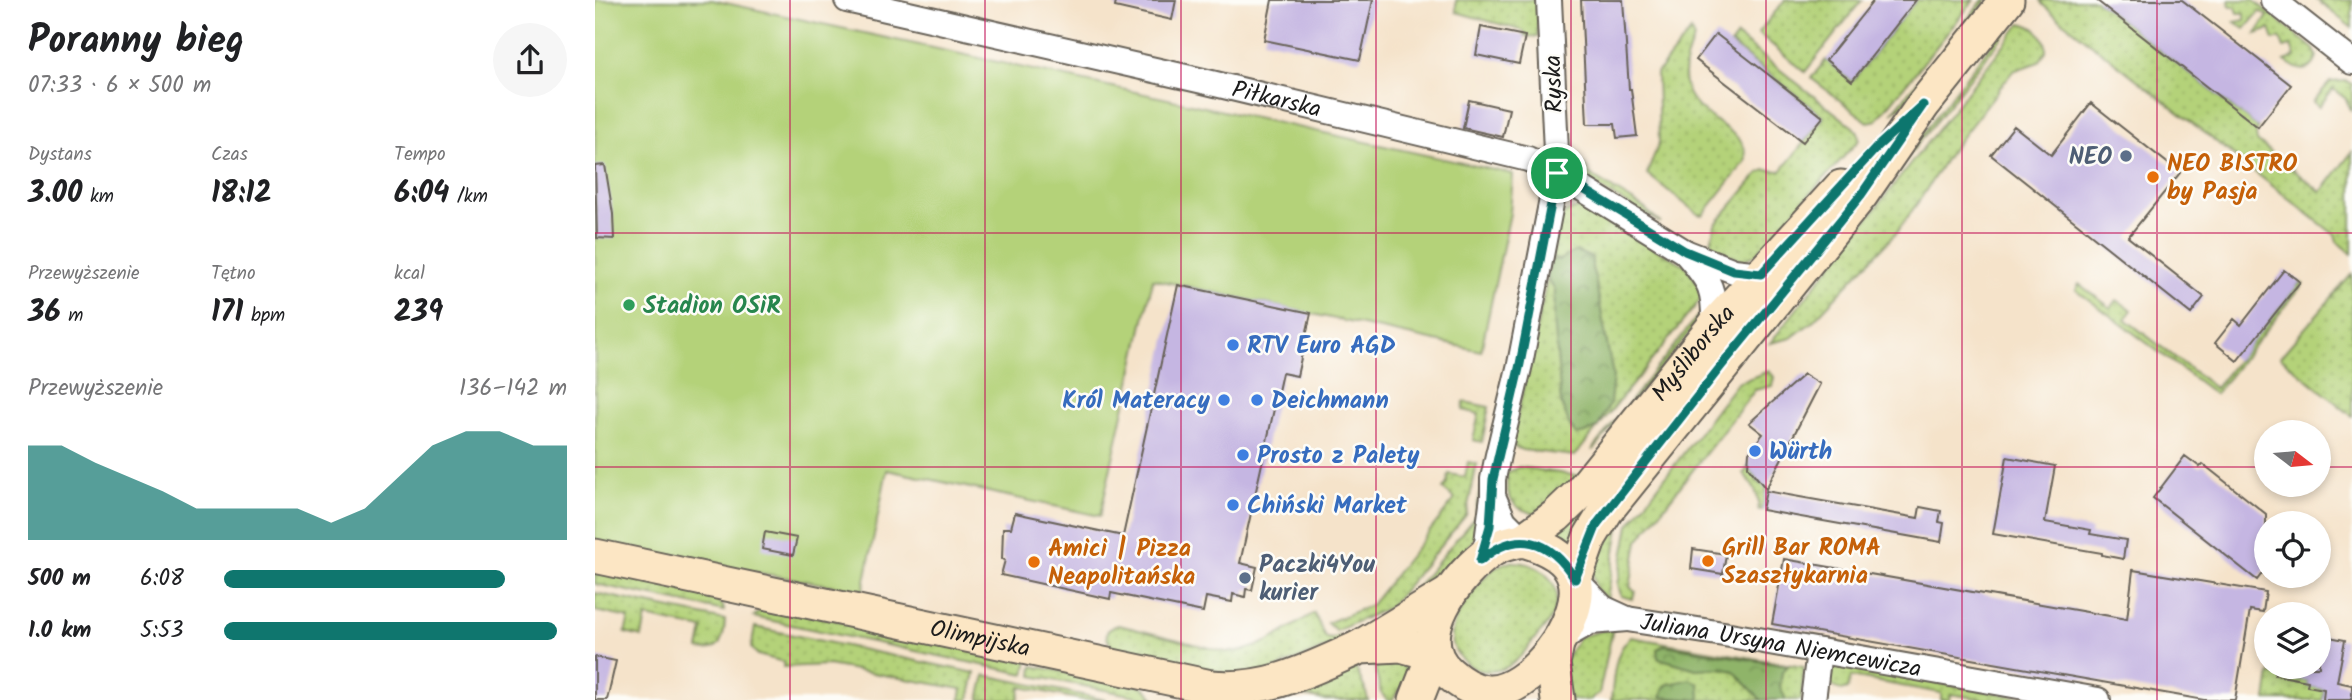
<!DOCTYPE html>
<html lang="pl">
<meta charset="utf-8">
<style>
body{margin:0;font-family:Kalam,sans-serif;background:#f6f6f6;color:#202124;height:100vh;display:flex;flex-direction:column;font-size:26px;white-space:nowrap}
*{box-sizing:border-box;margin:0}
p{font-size:23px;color:#757577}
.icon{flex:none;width:38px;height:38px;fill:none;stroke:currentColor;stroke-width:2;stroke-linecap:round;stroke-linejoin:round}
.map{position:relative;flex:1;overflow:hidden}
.side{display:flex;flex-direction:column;background:#fff;width:595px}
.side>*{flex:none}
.needle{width:46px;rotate:106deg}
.buttons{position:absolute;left:1659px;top:420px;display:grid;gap:14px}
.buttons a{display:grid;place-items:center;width:77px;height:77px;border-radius:50%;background:#fff;box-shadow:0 4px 10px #0003;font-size:35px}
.pin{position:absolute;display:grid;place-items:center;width:60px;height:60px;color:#fff;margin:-30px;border:4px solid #fff;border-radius:50%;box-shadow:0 2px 7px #0007}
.round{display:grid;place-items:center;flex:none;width:74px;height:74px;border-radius:37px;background:#f6f6f6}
.headline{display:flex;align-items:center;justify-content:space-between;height:119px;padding:0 28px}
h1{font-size:38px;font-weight:600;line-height:52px}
.metrics{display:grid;grid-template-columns:repeat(3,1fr);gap:10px;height:119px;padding:7px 28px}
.metrics div{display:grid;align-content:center}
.metrics b{font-size:30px;font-weight:600}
.metrics small{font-size:19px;font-weight:400}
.metrics p{font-size:19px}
.chart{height:196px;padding:14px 28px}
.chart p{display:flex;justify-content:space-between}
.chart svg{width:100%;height:126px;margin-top:7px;fill:#0f766e;opacity:.7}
ul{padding:0 28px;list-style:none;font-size:23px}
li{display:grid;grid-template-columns:112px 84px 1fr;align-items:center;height:52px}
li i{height:18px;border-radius:9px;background:#0f766e}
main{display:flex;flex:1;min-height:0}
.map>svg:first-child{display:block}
.grass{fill:url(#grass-dots);stroke:#68774a;stroke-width:2}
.forest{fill:url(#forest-crowns);stroke:#566842;stroke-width:2}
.green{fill:#b4d279;stroke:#68774a;stroke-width:2}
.building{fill:#c5b6e2}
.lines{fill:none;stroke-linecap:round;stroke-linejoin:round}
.street-casing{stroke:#686259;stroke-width:28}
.secondary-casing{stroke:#686259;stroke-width:37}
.street{stroke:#fff;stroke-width:24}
.secondary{stroke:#fce6c4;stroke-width:33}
.route-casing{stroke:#fff;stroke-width:14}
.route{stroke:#0f766e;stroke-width:9}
.grid{fill:none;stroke:#c2185b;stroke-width:2;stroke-opacity:0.55}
.service-dot{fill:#5c6f8a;stroke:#fdfcf7;stroke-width:2.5}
.food-dot{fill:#e8710a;stroke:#fdfcf7;stroke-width:2.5}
.leisure-dot{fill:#2e9e5b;stroke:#fdfcf7;stroke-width:2.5}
.shop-dot{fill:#3f7fe0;stroke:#fdfcf7;stroke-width:2.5}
.labels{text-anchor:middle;stroke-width:5;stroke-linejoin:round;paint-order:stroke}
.street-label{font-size:24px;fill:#1c1c1c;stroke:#fdfcf7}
.service-label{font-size:24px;font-weight:bold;fill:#4e5e75;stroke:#fdfcf7;text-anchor:end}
.food-label{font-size:24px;font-weight:bold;fill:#c56008;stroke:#fdfcf7;text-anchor:start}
.leisure-label{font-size:24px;font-weight:bold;fill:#27864d;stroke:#fdfcf7;text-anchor:start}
.shop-label{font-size:24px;font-weight:bold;fill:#366cbe;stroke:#fdfcf7;text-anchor:start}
</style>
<main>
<section class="side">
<div class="headline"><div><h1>Poranny bieg</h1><p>07:33 · 6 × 500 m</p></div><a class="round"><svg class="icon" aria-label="share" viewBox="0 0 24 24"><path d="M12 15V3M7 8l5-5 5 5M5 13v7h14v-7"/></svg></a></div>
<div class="metrics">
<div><p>Dystans</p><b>3.00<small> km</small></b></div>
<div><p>Czas</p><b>18:12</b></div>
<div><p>Tempo</p><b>6:04<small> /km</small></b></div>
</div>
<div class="metrics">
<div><p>Przewyższenie</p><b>36<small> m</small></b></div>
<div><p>Tętno</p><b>171<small> bpm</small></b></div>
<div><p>kcal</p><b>239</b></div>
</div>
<div class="chart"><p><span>Przewyższenie</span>136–142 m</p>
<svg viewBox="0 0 160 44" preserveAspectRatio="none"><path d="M0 44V11L10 11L20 17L30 22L40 27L50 33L60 33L70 33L80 33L90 38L100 33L110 22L120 11L130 6L140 6L150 11L160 11V44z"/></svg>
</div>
<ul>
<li><b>500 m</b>6:08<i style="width:82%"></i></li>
<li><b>1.0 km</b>5:53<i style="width:97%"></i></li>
</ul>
</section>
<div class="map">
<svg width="1757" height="700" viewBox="0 0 1757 700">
<defs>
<pattern id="grass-dots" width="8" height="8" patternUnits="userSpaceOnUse" patternTransform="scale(1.75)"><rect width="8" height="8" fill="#b4d279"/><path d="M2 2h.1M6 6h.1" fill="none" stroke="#9ab468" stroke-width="1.8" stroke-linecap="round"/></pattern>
<pattern id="forest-crowns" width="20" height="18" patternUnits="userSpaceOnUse" patternTransform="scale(1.75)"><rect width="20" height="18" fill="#8fb469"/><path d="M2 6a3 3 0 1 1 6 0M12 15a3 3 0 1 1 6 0" fill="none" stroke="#749256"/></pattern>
</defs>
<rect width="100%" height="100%" fill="#fdfcf7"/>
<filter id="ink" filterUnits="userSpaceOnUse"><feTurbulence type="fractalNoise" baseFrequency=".0143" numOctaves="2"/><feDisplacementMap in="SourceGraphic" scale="14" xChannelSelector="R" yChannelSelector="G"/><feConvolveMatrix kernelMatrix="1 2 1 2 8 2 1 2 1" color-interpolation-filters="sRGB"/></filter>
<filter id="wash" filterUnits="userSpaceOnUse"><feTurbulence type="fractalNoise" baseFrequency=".00686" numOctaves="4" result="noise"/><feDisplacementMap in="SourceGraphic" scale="28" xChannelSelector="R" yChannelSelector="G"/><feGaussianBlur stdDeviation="1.57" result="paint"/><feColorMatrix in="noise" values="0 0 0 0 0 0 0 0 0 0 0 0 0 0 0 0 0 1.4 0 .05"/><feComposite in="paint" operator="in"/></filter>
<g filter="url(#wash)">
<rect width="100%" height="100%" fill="#f5e3ca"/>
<!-- grass -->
<path class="grass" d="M861 0H941L943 37 930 36 929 31 861 12Z
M1190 0H1267L1210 72 1163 33Z
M1321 0H1379L1282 120 1273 122 1216 78 1231 60 1257 81Z
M1388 0H1392L1308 105 1297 113Z
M1445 0H1501L1663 127 1661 135 1662 141 1726 192 1757 152V254L1742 242 1740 235 1462 17 1448 5Z
M1634 0H1658L1719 49 1722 56 1719 64C1709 75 1700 68 1690 61L1700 57 1696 46 1689 48 1685 38 1679 40 1675 29 1661 34 1673 16 1665 11 1650 29 1640 22 1650 20V13H1643L1641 7H1635Z
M1722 0H1757V28Z
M1426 23C1439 26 1448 33 1451 46V51L1444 62 1418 71 1353 155 1326 198 1301 233 1217 322 1196 338 1175 343Z
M1416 26 1170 338 1405 33Z
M1096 31 1099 39C1057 122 1161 118 1150 162L1108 215 1103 214 1052 174 1064 143 1062 73Z
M1142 36 1258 127 1263 133 1264 140 1160 255 1147 261 1120 248 1116 242 1120 225 1163 174 1170 170 1186 171 1229 117 1136 44Z
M1751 81 1757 84V112L1751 99 1738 89 1724 107 1718 102 1735 82Z
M981 159 989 164 995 175 1049 208 1066 223 987 178 980 168 979 161Z
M979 209H988L1090 265 1110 294 980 456 927 450 916 445 965 221 971 212Z
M1757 274V416L1685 357Z
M1705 282 1708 284 1620 394 1481 290 1484 284 1516 308 1522 300 1537 310 1530 319 1620 388Z
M1112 304 1108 316 997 451 999 447Z
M1174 371 1179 377 1177 386 1160 390 1043 541 1035 587 1041 591 1037 599 1026 596 1023 584 1034 525 1142 383Z
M869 402 894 407 887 442 878 440 884 414 868 410Z
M873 462 882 464 871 515 795 607 741 631 732 623 776 605 860 499 848 489 852 483 854 474 870 477Z
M924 467 984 476 941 513C917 511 910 495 912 473Z
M1153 467 1162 478 1161 481 1172 487 1167 510H1163C1165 493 1158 486 1149 474Z
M886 487 884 529 879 539 844 585 802 611 879 518Z
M1002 491 978 542 964 535V530Z
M1027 509 1012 600 1001 588 997 570Z
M914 562C943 560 969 581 959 611 955 623 945 633 937 642 926 657 915 671 895 671 886 672 877 668 870 662 844 640 862 613 878 592 888 579 898 565 914 562Z
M0 569 117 596 128 606 129 611 0 584Z
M0 593 130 620C129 638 126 653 104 649L108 629 51 617 47 637 30 633 34 618 0 611Z
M176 607 433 660 430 674 158 617 165 611Z
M719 613 730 637 735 639 745 636 749 640 670 673 645 676 523 652C512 643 504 629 524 625L631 652C664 653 692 629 719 613Z
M160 627 380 673 374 700H365L367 689 233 665 188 667 189 662 163 655 156 648Z
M1018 628 1004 694 995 700H974L968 663 984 637Z
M1036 637 1209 667 1206 700H1016C1019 679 1018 651 1036 637Z
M777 656 802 659 812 669 813 680 797 700H792L786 693Z
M758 662 770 689 773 700H730L705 695 665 700Z
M438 666 549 687 561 700 437 676Z
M1243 666 1443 700H1392L1356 694 1355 700H1346V693L1256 677 1253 689C1242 693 1228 682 1235 669Z
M1675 674 1713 681V686L1729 689 1728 700H1671Z
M390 675 511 700H488L426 687 423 700H384Z"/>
<!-- forest -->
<path class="forest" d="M981 251 997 258V269L1000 277 1018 376 1015 403 1003 427 991 433 981 435 974 424 966 403 959 318 960 290 952 278 956 258 964 260Z
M1069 645 1193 666 1187 672 1185 686 1191 700H1166L1139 671 1125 668 1101 669 1063 658 1062 649Z
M1095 679 1104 684 1105 697 1103 700 1066 697 1070 685Z"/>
<!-- green -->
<path class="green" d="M0 0H117L918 174 915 213 886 351 558 279 505 516 292 470 268 591 0 544Z"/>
<g id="blocks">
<!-- building -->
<path class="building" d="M521 0H581L577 20 520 7Z
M677 0H778L765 60 669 40Z
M986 0H1028L1034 89H1036L1042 136 1022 138 1020 124H992Z
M1279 0H1321L1257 81 1231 60Z
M1501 0H1587L1696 85 1663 127Z
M886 27 930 36 924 64 881 55Z
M1121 34 1228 117 1208 142 1101 60Z
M874 100 914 109 908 137 868 128Z
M1496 103 1585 173 1533 237 1609 297 1596 314 1396 155 1419 126 1456 155Z
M10 165 18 214 19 239 2 238 0 166Z
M1689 270 1705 282 1642 361 1620 343 1639 319 1646 325Z
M583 285 716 313 702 376 687 373 645 563 662 567 657 590 651 589 650 597 638 594 637 602 611 597 608 612 516 593 515 599 406 575 410 560 407 559 408 528H416L420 513 528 536Z
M1209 374 1225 384 1171 489 1153 467 1154 452 1168 434 1154 423Z
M1590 456 1605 467 1608 464 1671 514V568L1662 580 1558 498Z
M1412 457 1460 466 1450 522 1496 530 1495 534 1531 540 1528 559 1507 555V553L1398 534Z
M1171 491 1323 518 1325 507 1346 511 1344 522 1349 523 1346 542 1167 510Z
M170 532 202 538 198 555 167 549Z
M1098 549 1131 554 1128 574 1096 569Z
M1189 559 1532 619 1538 570 1671 592 1668 612 1655 610 1640 700H1609L1177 624Z
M1724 635 1750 640 1742 682 1757 685V700H1728L1729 689 1712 686 1713 681 1680 675V667H1724Z
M0 657 21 661 12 700H0Z"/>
</g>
</g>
<g filter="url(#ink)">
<use href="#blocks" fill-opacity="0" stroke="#686259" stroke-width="2"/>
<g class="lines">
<!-- street casing -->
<g class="street-casing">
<g id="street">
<path id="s1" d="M252 0 608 81 933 159 962 173 1090 252"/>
<path d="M1678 0 1757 62"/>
<path d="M1119 326C1120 285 1114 282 1090 252L1139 271 1166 274"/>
<path d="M898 496V479L903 455 925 364 962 173 954 0"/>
<path d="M885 561 892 542 898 496 909 521 928 540"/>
<path id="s2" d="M1032 619 1135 635 1503 700"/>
<path d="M965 639 995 622 1032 619 1008 608 980 579"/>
<path d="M1218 700 1224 651"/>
</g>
</g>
<!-- secondary casing -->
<g class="secondary-casing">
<g id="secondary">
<path id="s3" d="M928 540 961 516 985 493 1119 326 1246 187"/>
<path d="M928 540C948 546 975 557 980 580 990 620 934 695 892 692 878 691 864 682 854 673 812 638 863 573 897 550 907 544 917 542 928 540Z"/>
<path id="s4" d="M0 556 616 687C674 692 713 670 765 647"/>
<path d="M980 579 995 537 1011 511 1266 195 1328 105 1412 0"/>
<path d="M962 644 958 663 963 700"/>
<path d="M839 654 806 645 765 647 855 593"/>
<path d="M821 700 839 654"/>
</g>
</g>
<!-- street -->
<use href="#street" class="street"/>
<!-- secondary -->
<use href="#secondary" class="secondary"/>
</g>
</g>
<g class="lines" filter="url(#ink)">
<!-- route casing -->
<g class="route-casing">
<path id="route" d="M1328 105 1266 195 1127 365 1002 524 980 579C955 539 922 528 885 561L895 526 898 479 925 364 962 173 1090 251 1139 271 1166 274 1283 146Z"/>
</g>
<!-- route -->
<use href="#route" class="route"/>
</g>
<!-- grid -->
<path class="grid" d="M195 0V700M390 0V700M586 0V700M781 0V700M976 0V700M1171 0V700M1367 0V700M1562 0V700M0 233H1757M0 467H1671M1724 467H1757"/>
<!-- markers -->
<g class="service-dot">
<circle cx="1531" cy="156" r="7"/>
<circle cx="650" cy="578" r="7"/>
</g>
<g class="food-dot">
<circle cx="1558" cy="177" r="7"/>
<circle cx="1113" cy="561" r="7"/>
<circle cx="439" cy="562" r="7"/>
</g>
<circle class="leisure-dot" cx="34" cy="305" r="7"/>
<g class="shop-dot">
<circle cx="638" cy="345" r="7"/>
<circle cx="629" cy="400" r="7"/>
<circle cx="662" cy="400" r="7"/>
<circle cx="1160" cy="451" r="7"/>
<circle cx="648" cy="455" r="7"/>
<circle cx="638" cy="505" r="7"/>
</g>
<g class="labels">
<!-- street labels -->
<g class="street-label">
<text transform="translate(958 84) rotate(-92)" y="8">Ryska</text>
<text dy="8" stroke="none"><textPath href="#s1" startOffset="441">Piłkarska</textPath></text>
<text dy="8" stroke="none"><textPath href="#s3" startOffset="254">Myśliborska</textPath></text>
<text dy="8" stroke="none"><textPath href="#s4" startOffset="394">Olimpijska</textPath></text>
<text dy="8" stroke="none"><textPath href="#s2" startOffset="156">Juliana Ursyna Niemcewicza</textPath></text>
</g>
<!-- service labels -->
<g class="service-label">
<text x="1517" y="164">NEO</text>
<text x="664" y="572" text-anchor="start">Paczki4You<tspan x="664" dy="28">kurier</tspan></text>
</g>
<!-- food labels -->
<g class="food-label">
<text x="1572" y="171">NEO BISTRO<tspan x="1572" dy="28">by Pasja</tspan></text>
<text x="1127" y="555">Grill Bar ROMA<tspan x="1127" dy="28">Szaszłykarnia</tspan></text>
<text x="453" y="556">Amici | Pizza<tspan x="453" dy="28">Neapolitańska</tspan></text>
</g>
<!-- leisure labels -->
<g class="leisure-label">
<text x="48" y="313">Stadion OSiR</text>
</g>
<!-- shop labels -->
<g class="shop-label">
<text x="652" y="353">RTV Euro AGD</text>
<text x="615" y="408" text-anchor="end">Król Materacy</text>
<text x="676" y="408">Deichmann</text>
<text x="1174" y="459">Würth</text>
<text x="662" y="463">Prosto z Palety</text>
<text x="652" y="513">Chiński Market</text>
</g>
</g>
</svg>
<div class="buttons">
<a><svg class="needle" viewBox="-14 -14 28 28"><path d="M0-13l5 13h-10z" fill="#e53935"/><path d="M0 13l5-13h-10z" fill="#757577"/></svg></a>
<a><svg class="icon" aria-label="locate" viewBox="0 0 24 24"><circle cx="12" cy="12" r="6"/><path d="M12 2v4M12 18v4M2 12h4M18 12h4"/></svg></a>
<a><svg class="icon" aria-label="layers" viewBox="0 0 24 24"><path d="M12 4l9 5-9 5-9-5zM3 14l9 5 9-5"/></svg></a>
</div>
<div class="pin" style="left:962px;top:173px;background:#1e9e55"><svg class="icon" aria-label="arrive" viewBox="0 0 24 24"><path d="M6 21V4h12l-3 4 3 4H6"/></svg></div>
</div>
</main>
